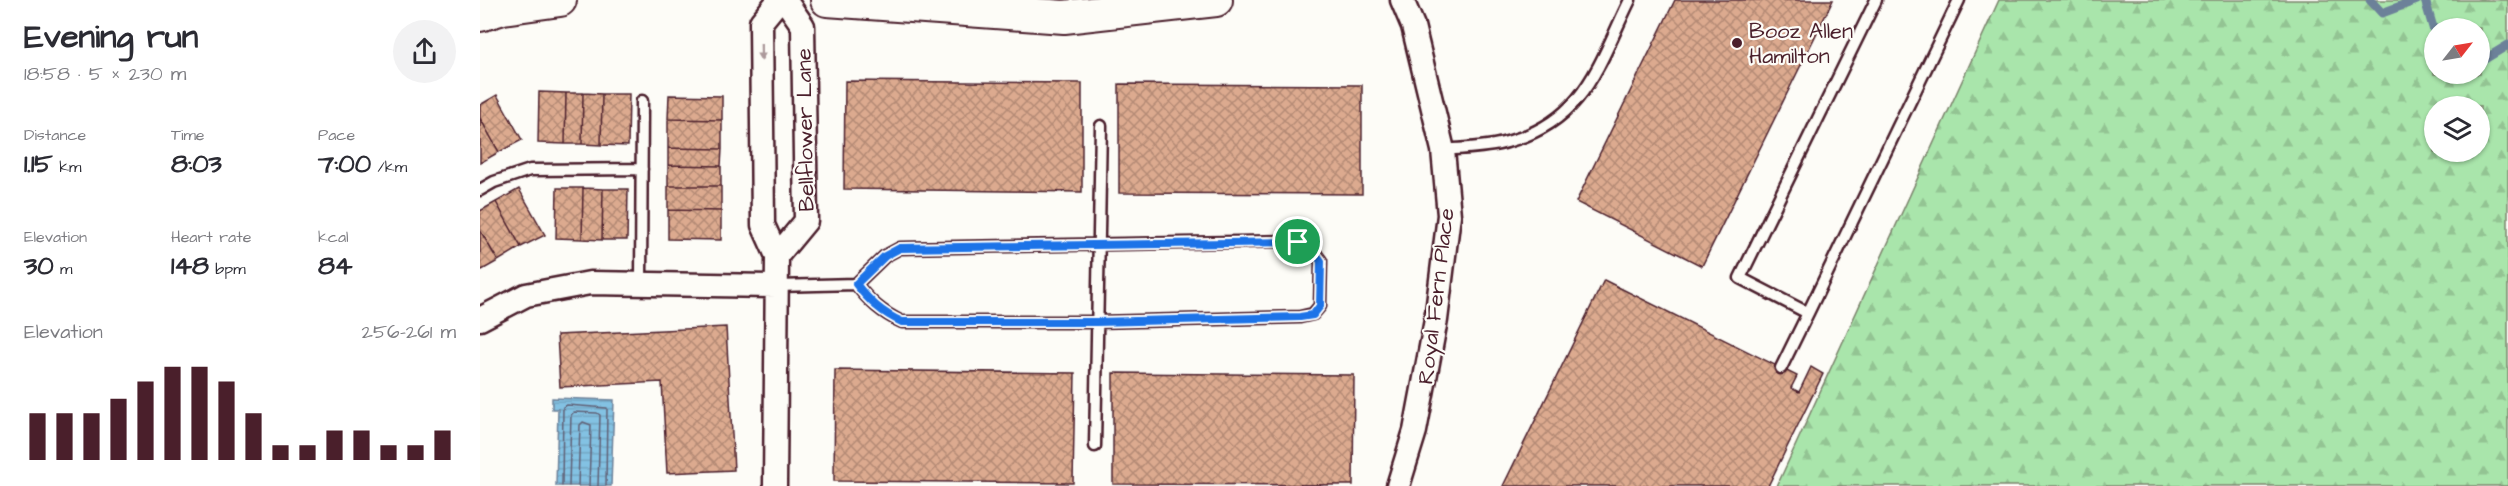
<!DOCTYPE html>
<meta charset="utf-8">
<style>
body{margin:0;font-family:"Architects Daughter",sans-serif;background:#f2f2f3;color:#2b2b33;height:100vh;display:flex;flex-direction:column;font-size:22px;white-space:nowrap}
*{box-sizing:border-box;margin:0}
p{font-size:20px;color:#7c7c81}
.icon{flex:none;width:33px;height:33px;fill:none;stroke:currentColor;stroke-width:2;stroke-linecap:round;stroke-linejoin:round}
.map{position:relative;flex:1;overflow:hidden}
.drawer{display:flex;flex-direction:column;background:#fff;width:480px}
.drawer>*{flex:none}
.needle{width:39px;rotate:59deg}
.tools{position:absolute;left:1944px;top:18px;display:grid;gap:12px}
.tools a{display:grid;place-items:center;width:66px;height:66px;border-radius:50%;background:#fff;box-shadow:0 2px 4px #0004;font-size:30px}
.pin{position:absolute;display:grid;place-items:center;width:51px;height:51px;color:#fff;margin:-26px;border:3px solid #fff;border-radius:50%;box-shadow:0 2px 6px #0007}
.round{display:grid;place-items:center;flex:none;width:63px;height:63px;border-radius:32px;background:#f2f2f3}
.overview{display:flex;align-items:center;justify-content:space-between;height:102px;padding:0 24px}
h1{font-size:33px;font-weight:700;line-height:45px}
.metrics{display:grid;grid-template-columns:repeat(3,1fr);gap:9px;height:102px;padding:6px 24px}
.metrics div{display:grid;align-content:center}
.metrics b{font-size:26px;font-weight:700}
.metrics small{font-size:16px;font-weight:400}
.metrics p{font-size:16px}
.chart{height:168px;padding:12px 24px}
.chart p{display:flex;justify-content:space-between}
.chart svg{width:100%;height:108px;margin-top:6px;stroke:#4a1f2b;stroke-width:6}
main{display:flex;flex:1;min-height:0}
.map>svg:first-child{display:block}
.forest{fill:url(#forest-firs);stroke:#7a826b;stroke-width:1.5;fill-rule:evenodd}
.water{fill:url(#water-rules);stroke:#6c8199;stroke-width:1.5}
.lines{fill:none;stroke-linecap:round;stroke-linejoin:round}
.shore{stroke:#616075;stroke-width:1.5}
.stream{stroke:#6c8199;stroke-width:9}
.building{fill:url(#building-cross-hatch);stroke:#4a1f2b;stroke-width:1.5}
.lane-casing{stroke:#4a1f2b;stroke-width:15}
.street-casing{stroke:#4a1f2b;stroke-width:27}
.secondary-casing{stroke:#4a1f2b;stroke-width:36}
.lane{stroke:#fdfcf7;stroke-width:10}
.street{stroke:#fdfcf7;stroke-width:22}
.secondary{stroke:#fdfcf7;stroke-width:32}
.oneway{fill:#ac999b}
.route-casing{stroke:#fff;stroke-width:12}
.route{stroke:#1a73e8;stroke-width:8}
.poi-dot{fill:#4a1f2b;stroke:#fdfcf7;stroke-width:2}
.labels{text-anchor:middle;stroke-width:4.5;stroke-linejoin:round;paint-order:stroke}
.poi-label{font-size:22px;fill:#4a1f2b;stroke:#fdfcf7;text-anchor:start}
.street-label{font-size:22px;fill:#4a1f2b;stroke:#fdfcf7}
</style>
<main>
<section class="drawer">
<div class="overview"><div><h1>Evening run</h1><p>18:58 · 5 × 230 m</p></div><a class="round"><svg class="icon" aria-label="share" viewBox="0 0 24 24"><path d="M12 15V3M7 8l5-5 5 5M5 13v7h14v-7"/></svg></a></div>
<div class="metrics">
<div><p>Distance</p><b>1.15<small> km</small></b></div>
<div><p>Time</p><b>8:03</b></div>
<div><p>Pace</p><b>7:00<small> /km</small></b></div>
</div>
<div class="metrics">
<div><p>Elevation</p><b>30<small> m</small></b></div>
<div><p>Heart rate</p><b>148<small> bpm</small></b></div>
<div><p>kcal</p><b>84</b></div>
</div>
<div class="chart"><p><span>Elevation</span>256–261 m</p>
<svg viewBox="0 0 160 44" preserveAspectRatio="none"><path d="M5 44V25M15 44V25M25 44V25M35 44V19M45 44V12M55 44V6M65 44V6M75 44V12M85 44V25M95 44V38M105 44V38M115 44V32M125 44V32M135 44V38M145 44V38M155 44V32"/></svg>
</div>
</section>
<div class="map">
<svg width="2028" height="486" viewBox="0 0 2028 486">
<defs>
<pattern id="forest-firs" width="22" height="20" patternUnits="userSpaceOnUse" patternTransform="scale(1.5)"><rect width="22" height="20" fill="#a9e5ab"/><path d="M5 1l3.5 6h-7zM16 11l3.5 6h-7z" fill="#93c493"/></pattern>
<pattern id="water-rules" width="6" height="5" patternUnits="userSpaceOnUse" patternTransform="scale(1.5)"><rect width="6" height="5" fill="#83c2e3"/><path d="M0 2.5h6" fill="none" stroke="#73a6c3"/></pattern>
<pattern id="building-cross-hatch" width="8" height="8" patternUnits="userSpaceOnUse" patternTransform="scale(1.5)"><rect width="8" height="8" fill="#dcaa8f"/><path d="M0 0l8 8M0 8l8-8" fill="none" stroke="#b48a75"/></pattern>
</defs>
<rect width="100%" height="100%" fill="#fdfcf7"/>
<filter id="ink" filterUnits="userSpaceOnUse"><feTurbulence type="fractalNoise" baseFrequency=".0167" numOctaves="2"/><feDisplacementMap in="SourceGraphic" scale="12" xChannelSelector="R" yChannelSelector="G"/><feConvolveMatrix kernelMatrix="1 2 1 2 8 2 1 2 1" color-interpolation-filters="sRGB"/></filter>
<g filter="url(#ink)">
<!-- forest -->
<path class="forest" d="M1519 0H2028V486H1297ZM1954 28H2000V74H1954ZM1954 106H2000V152H1954Z"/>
<!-- water -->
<path class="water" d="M72 398 134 400 131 486H76L78 409H72Z"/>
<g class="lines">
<!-- shore -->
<path class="shore" d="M82 486 83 407 87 405 127 408 126 486
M89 486 91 415 94 412 117 413 120 415 118 486
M98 486 100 425 103 422 111 425 109 486"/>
<!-- stream -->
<path class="stream" d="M1890 0 1902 13 1937 0
M1945 0 1954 31
M2000 62 2028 45"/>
</g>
<!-- building -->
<path class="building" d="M1195 0H1353L1222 266 1096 202Z
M365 81 602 83V192L364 189Z
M639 84 882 85V194L639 193Z
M59 92 86 93 85 144 58 143Z
M86 93H103L102 144H85Z
M103 93 122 94 121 145 102 144Z
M122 94H149L148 146 121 145Z
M17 95 42 140 19 152 0 118V105Z
M189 95 242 96V120L188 119Z
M0 118 19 152 0 163Z
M188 119 242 120V149L188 148Z
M188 148 242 149 241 166 188 165Z
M188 165 241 166V186H188Z
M188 186H241V211L188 210Z
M77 188H103L102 239 76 238Z
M103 188 123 189 122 240 102 239Z
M39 189 65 235 41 247 16 202Z
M123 189H148L147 240H122Z
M16 202 41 247 18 261 0 230V211Z
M188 210 241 211V240L188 239Z
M0 230 18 261 2 270 0 267Z
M1124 280 1317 376 1311 388 1319 392 1331 367 1343 374 1288 486H1023Z
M246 327 254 470 187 473 182 382 80 387 77 335Z
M355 370 595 373 593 483 354 481Z
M633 373 874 375 873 485 633 484Z"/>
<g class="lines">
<!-- lane casing -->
<g class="lane-casing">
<path id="lane" d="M1396 0 1260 278 1328 313 1479 0
M963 150C984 148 1007 148 1027 142 1105 121 1118 65 1150 0
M0 190 14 182 50 170 162 169
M161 284 162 101
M297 286 376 284 405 256 420 248 818 241 832 249 841 261 840 306 833 314 820 317 617 322H422C402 313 389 301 376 284
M1301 368 1328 313
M615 446 621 126"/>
</g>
<!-- street casing -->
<g class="street-casing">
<path id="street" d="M297 256 326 221 323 26 305 0
M0 319 46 295 110 283 297 286
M295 486 297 256 283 225 281 22 299 0
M918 486 935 431 956 320 969 215 963 150 933 26 922 0"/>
</g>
<!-- secondary casing -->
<g class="secondary-casing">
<path id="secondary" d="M347 0 584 17 736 0
M0 15 23 8 80 0"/>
</g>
<!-- lane -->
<use href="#lane" class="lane"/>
<!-- street -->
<use href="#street" class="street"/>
<!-- secondary -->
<use href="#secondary" class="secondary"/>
</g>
<!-- one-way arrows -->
<defs><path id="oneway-solid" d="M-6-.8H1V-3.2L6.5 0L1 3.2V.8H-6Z" transform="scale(1.5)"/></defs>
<use class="oneway" href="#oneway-solid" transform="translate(281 52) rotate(89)"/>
</g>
<g class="lines" filter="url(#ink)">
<!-- route casing -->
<g class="route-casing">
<path id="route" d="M818 242 832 249 841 261 840 306 833 315 820 317 616 322H422C402 313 389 301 376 284L405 256 420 248Z"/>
</g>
<!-- route -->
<use href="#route" class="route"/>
</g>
<!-- markers -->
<circle class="poi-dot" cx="1257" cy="43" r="6"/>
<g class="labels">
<!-- poi labels -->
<g class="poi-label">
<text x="1269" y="38">Booz Allen<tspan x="1269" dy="25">Hamilton</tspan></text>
</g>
<!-- street labels -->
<g class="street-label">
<text transform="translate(324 130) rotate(-91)" y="8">Bellflower Lane</text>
<text transform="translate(955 296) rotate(-83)" y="8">Royal Fern Place</text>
</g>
</g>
</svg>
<div class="tools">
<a><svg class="needle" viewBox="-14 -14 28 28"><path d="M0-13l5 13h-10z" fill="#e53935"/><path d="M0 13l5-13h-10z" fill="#7c7c81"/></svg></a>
<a><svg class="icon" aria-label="layers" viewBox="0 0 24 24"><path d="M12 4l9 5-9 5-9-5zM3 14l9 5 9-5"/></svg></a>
</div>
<div class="pin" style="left:818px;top:242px;background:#1e9e55"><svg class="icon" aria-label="arrive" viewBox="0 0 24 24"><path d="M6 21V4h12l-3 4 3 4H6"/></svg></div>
</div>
</main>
